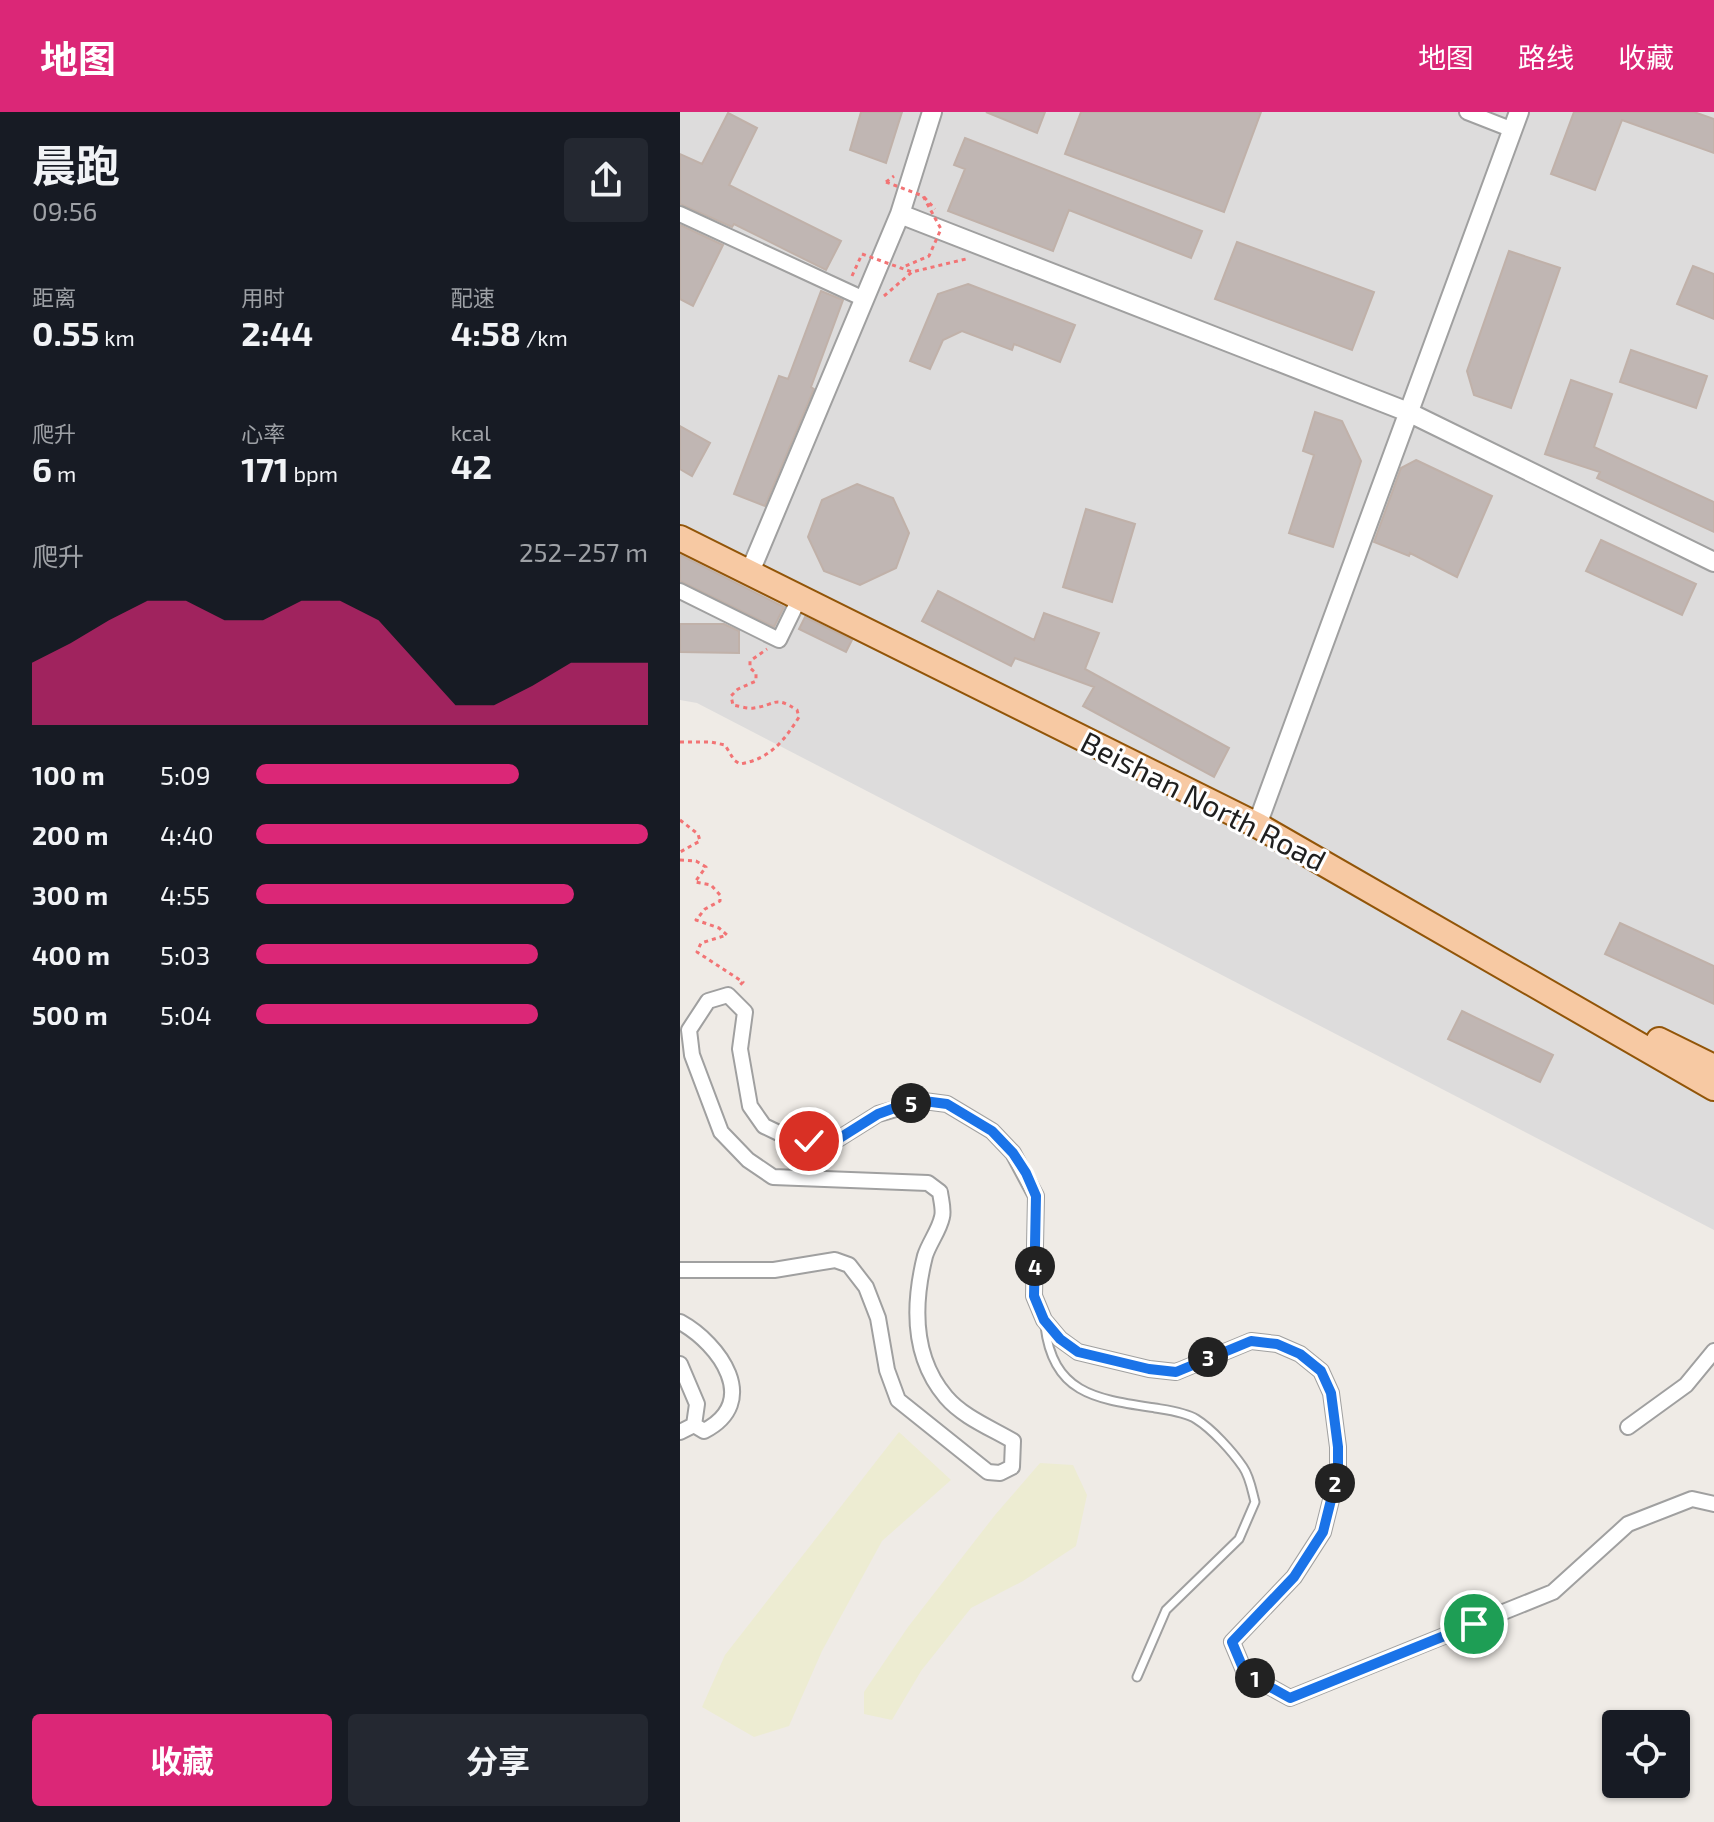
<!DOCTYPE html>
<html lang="zh">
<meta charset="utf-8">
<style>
body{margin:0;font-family:"Exo 2","Noto Sans SC",sans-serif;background:#242831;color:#f1f3f6;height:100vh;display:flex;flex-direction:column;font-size:30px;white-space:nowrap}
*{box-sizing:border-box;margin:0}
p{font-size:26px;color:#9ea1a6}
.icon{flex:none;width:44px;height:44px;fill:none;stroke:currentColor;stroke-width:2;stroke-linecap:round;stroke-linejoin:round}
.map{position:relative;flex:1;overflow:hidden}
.drawer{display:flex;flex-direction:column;background:#171b24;width:680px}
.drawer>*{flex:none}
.tools{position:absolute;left:922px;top:1598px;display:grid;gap:16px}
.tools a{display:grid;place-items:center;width:88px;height:88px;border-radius:8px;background:#171b24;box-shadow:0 2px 6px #0004;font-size:40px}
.pin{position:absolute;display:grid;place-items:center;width:68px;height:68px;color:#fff;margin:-34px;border:4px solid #fff;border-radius:50%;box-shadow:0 2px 8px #0007}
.km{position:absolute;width:40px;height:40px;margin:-20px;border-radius:50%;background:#222;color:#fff;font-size:22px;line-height:40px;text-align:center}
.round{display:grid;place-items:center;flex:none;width:84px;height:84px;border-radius:8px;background:#242831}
.summary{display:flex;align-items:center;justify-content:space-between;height:136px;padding:0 32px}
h1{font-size:44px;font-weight:700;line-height:60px}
.stats{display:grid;grid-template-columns:repeat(3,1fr);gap:12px;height:136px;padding:8px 32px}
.stats div{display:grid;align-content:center}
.stats b{font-size:34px;font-weight:700}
.stats small{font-size:22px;font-weight:400}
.stats p{font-size:22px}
.chart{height:224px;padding:16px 32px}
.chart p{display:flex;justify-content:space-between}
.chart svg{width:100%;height:144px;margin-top:8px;fill:#db2777;opacity:.7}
.action{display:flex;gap:16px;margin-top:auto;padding:16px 32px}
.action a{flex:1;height:92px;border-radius:8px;background:#db2777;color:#fff;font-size:32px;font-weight:700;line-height:92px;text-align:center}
.action a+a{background:#242831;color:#f1f3f6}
ul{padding:0 32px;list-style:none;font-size:26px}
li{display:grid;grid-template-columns:128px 96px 1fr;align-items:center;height:60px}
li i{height:20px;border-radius:10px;background:#db2777}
header{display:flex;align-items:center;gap:48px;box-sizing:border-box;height:112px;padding:0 40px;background:#db2777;color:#fff}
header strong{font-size:38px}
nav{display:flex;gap:44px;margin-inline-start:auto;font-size:28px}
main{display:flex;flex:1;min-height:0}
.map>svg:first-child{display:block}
.residential{fill:#dddcdc}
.farmland{fill:#edecd2}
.parking{fill:#dfdfdf}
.building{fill:#c0b6b3;stroke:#c0b1a9;stroke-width:2}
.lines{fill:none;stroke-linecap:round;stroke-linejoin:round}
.service-casing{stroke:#a0a0a0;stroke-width:11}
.minor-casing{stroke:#a0a0a0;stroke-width:18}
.tertiary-casing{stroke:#a0a0a0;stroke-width:22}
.primary-casing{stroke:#925508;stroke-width:28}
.path{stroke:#f27475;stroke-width:3;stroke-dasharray:4 4;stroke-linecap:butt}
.service{stroke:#fff;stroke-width:7}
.minor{stroke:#fff;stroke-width:14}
.tertiary{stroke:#fff;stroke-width:18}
.primary{stroke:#f7c9a3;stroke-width:24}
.path-bridge{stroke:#f27475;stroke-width:3;stroke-dasharray:4 4;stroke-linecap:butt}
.route-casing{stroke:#fff;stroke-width:16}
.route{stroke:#1a73e8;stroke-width:10}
.labels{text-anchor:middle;stroke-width:6;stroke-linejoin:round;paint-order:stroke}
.street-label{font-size:30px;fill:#1f1f1f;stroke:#fff}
</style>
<header>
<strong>地图</strong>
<nav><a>地图</a><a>路线</a><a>收藏</a></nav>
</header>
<main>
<section class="drawer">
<div class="summary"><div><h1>晨跑</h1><p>09:56</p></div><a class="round"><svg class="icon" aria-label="share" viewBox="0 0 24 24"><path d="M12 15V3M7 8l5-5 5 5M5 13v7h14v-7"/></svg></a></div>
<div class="stats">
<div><p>距离</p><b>0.55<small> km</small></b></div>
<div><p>用时</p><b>2:44</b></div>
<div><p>配速</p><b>4:58<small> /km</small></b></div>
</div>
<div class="stats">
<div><p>爬升</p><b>6<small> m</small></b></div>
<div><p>心率</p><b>171<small> bpm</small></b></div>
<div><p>kcal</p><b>42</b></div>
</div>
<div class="chart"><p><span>爬升</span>252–257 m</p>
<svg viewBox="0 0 160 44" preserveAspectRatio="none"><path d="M0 44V25L10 19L20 12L30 6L40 6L50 12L60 12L70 6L80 6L90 12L100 25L110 38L120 38L130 32L140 25L150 25L160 25V44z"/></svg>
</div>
<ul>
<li><b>100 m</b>5:09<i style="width:67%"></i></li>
<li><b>200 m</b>4:40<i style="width:100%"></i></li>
<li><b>300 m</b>4:55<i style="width:81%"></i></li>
<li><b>400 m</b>5:03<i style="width:72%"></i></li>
<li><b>500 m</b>5:04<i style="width:72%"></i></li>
</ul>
<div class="action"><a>收藏</a><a>分享</a></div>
</section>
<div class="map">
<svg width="1034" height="1710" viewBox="0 0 1034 1710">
<rect width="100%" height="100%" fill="#efebe6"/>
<!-- residential -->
<path class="residential" d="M0 0H1034V1118L17 591 0 588Z"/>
<!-- farmland -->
<path class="farmland" d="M219 1320 271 1368 202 1429 142 1539 109 1614 74 1625 22 1595 45 1543Z
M360 1351 393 1353 407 1383 396 1434 343 1469 291 1496 241 1559 212 1608 184 1602V1580L228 1515 315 1403Z"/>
<!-- parking -->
<path class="parking" d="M0 480 55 512H0Z"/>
<!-- building -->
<path class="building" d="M181 0H222L206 51 170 38Z
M306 0H365L357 21Z
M401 0H581L544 100 385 42Z
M894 0H1014L1034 7V41L942 8 915 78 871 62Z
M48 1 77 16 49 73 161 129 146 158 54 112 52 115 0 92V42L22 52Z
M285 26 522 119 511 146 389 98 373 139 268 99 285 57 274 53Z
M0 113 43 133 13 194 0 187Z
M557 130 694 180 672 238 535 187Z
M829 139 880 156 831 296 794 283 787 259Z
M1013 154 1034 162V207L997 192Z
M288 172 395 213 380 250 334 232 332 238 282 219 263 228 250 257 230 249 258 182Z
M141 179 163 188 131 275 134 277 85 394 54 382 99 264 108 267Z
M951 238 1027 264 1016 296 940 270Z
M891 268 932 282 914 335 1034 390V420L917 366 920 360 865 342Z
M635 300 662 309 681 349 653 435 609 421 634 343 623 339Z
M0 314 30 331 12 364 0 357Z
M736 348 812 384 777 465 730 441 729 444 694 430 721 356Z
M177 372 213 386 229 421 216 456 180 473 144 459 128 425 142 388Z
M406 397 455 412 432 490 383 475Z
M921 428 1016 472 1002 503 906 459Z
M0 443 104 495 94 515 0 469Z
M258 479 354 528 364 501 419 521 405 557 549 636 534 665 403 594 414 575 335 546 331 554 242 509Z
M125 505 172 528 166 540 119 517Z
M0 512H44L59 519V541L0 540Z
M940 811 1034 854V892L925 842Z
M782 899 873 943 860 970 768 927Z"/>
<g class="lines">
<!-- service casing -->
<g class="service-casing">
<path id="service" d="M365 1214C373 1282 416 1287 475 1296 487 1298 505 1300 516 1307 532 1317 552 1339 563 1355 570 1365 572 1379 575 1390L559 1427 486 1498 457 1565"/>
</g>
<!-- minor casing -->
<g class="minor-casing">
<path id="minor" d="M787 0 833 18
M0 102 184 187
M0 479 99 528 119 487
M0 1158H94L155 1148 169 1153 186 1175 198 1206 207 1258 218 1288 308 1360 320 1361 332 1355 333 1329C311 1316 283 1305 266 1285 232 1245 233 1192 245 1144 249 1131 259 1119 262 1105 264 1098 261 1088 260 1080L248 1071 93 1065 68 1048 41 1020 12 943 9 918 28 889 48 883 65 900 60 937 70 994 84 1014 105 1024 129 1029H155L198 1002 244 989 267 992 312 1019 333 1041 356 1084 354 1184 364 1208 380 1227 398 1240 469 1257 496 1260 571 1229 597 1232 620 1242 641 1259 651 1281 658 1335V1360L643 1420 614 1465 552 1530 565 1561 610 1586 873 1480 948 1412 1012 1387 1034 1392
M0 1210C40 1232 81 1290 24 1319L14 1313 17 1292 0 1252
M948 1315 1006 1273 1034 1239
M0 1320 14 1313"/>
</g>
<!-- tertiary casing -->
<g class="tertiary-casing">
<path id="tertiary" d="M220 102 728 300 1034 450
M69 462 220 102 252 0
M577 713 839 0"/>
</g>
<!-- primary casing -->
<g class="primary-casing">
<path id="primary" d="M0 426 577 713 1034 976
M979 928 1034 955"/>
</g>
<!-- path -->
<path class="path" d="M206 70 214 64
M244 85 255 97
M172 164 182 142
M204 184 232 160 286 147
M0 630H31L45 633 54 648 60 652C90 647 104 629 119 605L117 598C94 583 96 593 74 596 68 597 59 594 53 593L51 584 58 577 76 569V561L70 556V549L87 537
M0 708 18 722 20 729 0 740
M0 748 16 749 26 755 15 770 31 773 40 783V789L25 797 16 808 39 816 47 823 21 831 17 840 63 870 60 873"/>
<!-- service -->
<use href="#service" class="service"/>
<!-- minor -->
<use href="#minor" class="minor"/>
<!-- tertiary -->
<use href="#tertiary" class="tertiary"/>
<!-- primary -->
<use href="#primary" class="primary"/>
<!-- path-bridge -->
<path class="path-bridge" d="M206 70 243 84 261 117 249 144 221 156
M182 142 232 160"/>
</g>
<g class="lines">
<!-- route casing -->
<g class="route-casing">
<path id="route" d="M129 1029H155L198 1002 220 994 244 989 267 992 312 1019 333 1041 346 1061 356 1084 354 1184 364 1208 380 1227 398 1240 469 1257 496 1260 571 1229 597 1232 620 1242 641 1259 651 1281 658 1335V1360L643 1420 614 1465 552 1530 565 1561 610 1586 794 1512"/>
</g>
<!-- route -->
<use href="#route" class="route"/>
</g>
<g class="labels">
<!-- street labels -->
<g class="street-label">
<text transform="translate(523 690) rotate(27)" y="10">Beishan North Road</text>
</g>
</g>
</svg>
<div class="tools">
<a><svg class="icon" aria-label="locate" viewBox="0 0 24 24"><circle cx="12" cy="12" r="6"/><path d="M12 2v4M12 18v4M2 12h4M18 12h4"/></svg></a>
</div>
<div class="pin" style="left:794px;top:1512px;background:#1e9e55"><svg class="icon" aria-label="arrive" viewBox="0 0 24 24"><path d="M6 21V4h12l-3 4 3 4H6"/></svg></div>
<div class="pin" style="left:129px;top:1029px;background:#d93025"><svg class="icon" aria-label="check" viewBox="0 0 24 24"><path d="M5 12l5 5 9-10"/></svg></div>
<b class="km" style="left:575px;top:1566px">1</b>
<b class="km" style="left:655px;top:1371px">2</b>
<b class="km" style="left:528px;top:1245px">3</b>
<b class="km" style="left:355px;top:1154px">4</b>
<b class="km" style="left:231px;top:991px">5</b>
</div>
</main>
